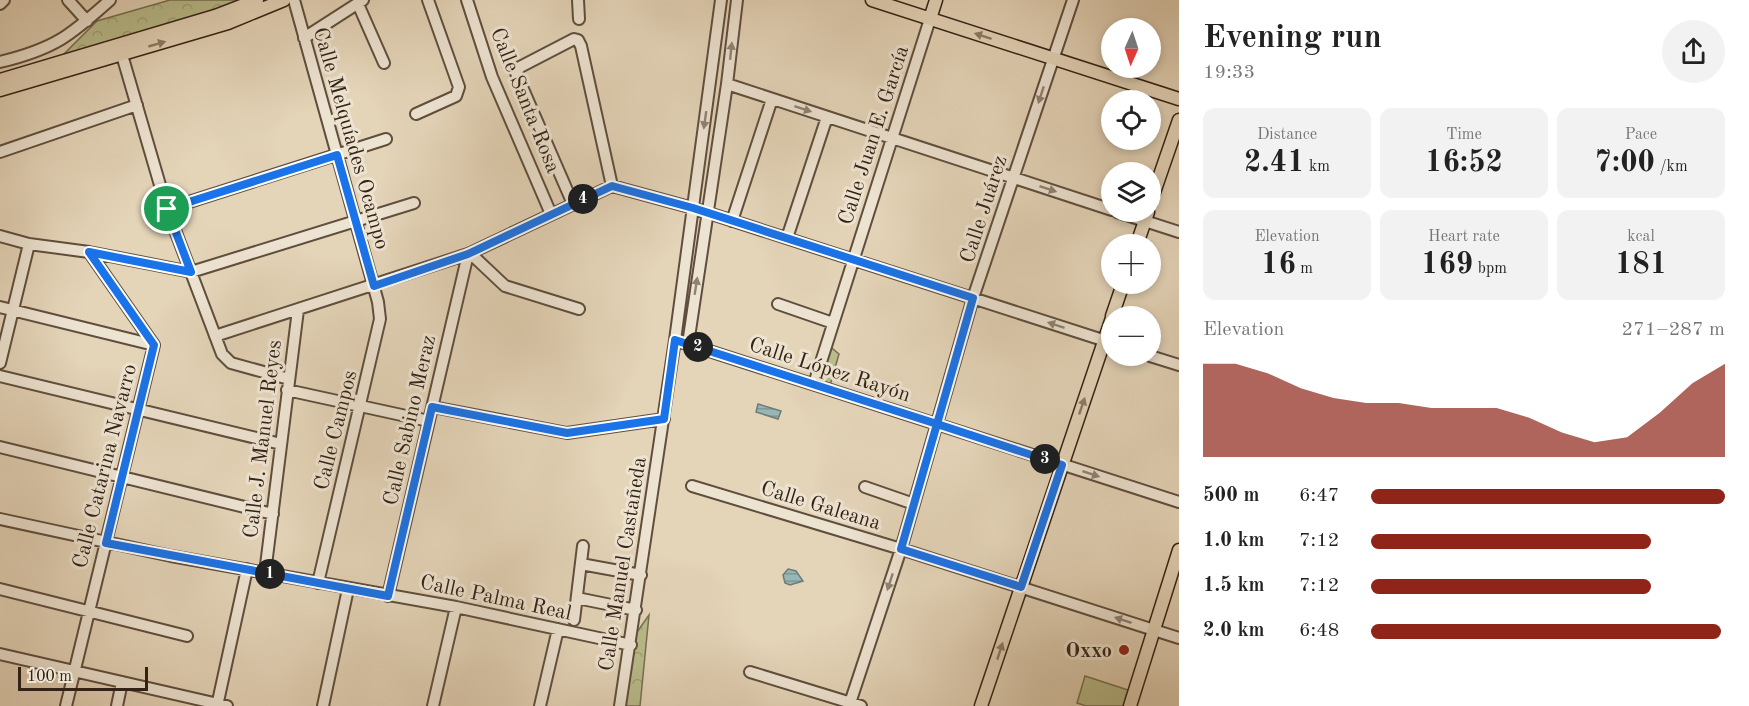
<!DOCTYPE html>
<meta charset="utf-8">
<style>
body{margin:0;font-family:"Old Standard TT",serif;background:#f2f2f2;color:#222;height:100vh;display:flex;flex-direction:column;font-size:22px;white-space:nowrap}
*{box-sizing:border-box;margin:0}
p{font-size:20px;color:#767676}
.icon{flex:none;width:33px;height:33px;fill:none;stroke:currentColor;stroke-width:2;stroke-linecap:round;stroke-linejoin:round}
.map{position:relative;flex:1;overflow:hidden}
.sheet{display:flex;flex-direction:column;background:#fff;width:570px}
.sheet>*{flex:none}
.needle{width:39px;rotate:183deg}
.fabs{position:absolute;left:1101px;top:18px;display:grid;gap:12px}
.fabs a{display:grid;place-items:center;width:60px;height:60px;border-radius:50%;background:#fff;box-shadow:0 3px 9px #0003;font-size:30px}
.scale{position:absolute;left:18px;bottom:15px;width:130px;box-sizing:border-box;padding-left:6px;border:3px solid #332215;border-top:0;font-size:16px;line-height:21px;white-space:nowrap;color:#332215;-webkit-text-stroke:4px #ede3d1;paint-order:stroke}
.pin{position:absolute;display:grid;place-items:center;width:51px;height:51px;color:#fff;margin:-26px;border:3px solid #fff;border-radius:50%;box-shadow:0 2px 6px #0007}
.km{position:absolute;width:30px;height:30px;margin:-15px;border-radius:50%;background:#222;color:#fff;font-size:16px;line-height:30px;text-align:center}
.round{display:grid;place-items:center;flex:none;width:63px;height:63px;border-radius:32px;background:#f2f2f2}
.head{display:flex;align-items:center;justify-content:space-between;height:102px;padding:0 24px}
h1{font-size:33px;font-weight:700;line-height:45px}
.figures{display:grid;grid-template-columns:repeat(3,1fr);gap:9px;height:102px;padding:6px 24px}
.figures div{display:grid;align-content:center;border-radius:12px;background:#f2f2f2;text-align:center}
.figures b{font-size:30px;font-weight:700}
.figures small{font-size:16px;font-weight:400}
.figures p{font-size:16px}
.chart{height:168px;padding:12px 24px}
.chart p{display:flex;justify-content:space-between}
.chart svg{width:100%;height:108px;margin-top:6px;fill:#8f2418;opacity:.7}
ul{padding:0 24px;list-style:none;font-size:20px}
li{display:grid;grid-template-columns:96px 72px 1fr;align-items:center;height:45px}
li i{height:15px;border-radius:8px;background:#8f2418}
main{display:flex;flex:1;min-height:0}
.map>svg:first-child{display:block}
.grass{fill:#b9bc8b;stroke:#766f50;stroke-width:1.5}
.forest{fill:url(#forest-crowns);stroke:#766f50;stroke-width:1.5}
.water{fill:url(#water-rules);stroke:#6f7b76;stroke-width:1.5}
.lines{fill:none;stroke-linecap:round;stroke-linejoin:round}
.minor-casing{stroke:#5f4e3e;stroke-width:14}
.major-casing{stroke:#332215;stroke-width:15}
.minor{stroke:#ede3d1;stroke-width:10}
.major{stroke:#e4d4b8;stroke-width:12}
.oneway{fill:#8c7b66}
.oneway2{fill:#908273}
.route-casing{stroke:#fff;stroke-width:12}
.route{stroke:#1a73e8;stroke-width:8}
.poi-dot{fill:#8f2418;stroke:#ede3d1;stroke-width:2}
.labels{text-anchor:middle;stroke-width:6;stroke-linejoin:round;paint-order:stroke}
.street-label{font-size:21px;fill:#332215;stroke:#ede3d1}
.poi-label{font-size:21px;font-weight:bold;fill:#332215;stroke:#ede3d1;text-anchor:end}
</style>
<main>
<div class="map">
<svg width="1179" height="706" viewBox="0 0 1179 706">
<defs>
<pattern id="forest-crowns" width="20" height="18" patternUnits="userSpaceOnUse" patternTransform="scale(1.5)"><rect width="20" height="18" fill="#b9bc8b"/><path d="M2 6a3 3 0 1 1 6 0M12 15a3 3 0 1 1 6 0" fill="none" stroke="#a0a177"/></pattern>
<pattern id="water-rules" width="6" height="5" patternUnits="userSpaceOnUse" patternTransform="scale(1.5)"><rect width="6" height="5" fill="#97b7b6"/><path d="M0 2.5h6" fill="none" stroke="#7c9493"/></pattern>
</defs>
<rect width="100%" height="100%" fill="#e4d4b8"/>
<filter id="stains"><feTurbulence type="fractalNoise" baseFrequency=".00333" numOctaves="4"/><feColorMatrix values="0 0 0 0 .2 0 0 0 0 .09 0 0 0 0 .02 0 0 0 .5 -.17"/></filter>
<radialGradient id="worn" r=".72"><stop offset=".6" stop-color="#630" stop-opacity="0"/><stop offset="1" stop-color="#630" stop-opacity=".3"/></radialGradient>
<!-- grass -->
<path class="grass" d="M1085 676 1128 690 1123 706H1086L1077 703Z"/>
<!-- forest -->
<path class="forest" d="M170 0H255L63 55 97 21Z
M827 344 839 354 829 389 814 384Z
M649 615 640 706H618L630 642Z"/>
<!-- water -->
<path class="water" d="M758 404 781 411 778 419 756 412Z
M788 569 796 571 803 581 790 585 785 583 783 575Z"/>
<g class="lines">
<!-- minor casing -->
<g class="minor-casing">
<path id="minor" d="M68 0 87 21
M294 0 378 302 380 319 318 583
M467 0 492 77 551 214
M578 0 579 19
M0 4 4 0
M358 4 384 63
M304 38 363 0
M122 55 167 209 222 354 231 363 289 379
M0 62C54 49 70 36 110 0
M727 84 1112 210
M416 114 456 96 459 87 428 0
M0 152 137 105
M573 204 516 73 520 67 574 39 578 40 581 46 612 186
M167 209 386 139
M1117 212 1179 232
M732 221 772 99
M0 236 29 244 89 252 191 272 414 203
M787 238 827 117
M470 253 505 286 579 309
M778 304 833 323
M0 307 154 345
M215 336 468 254 612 186 693 208 1112 343
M675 340 1179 502
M688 344 727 84 737 0
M1150 356 1179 365
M0 363 29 244
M0 376 281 444
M814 384 930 19
M287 390 429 421
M433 407 567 433 664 419
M0 447 273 514
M692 486 901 549 1179 638
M865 487 914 504
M0 519 171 556 456 607 631 645
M581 564 641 575
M265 573 298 310
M0 589 187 636
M388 596 468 254
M577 598 636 610
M574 620 583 546
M0 654 227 706
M750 672 861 706
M66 706 154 345 89 252
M117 706 122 682
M217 706 247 569
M323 706 348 589
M433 706 456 607
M540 706 558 629
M620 706 675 340 721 0
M849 706 901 549 973 298 1073 0"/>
</g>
<!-- major casing -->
<g class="major-casing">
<path id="major" d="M872 0 1179 99
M930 19 936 0
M0 80 215 16 257 0
M0 90 228 23 284 0
M1150 204 1179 120
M1137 244 1148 212
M1112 316 1123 284
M981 706 1112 318
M1130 706 1179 550"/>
</g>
<!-- minor -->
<use href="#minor" class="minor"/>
<!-- major -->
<use href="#major" class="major"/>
</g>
<!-- one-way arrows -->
<defs><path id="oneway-solid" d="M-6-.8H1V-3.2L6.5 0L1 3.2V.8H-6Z" transform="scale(1.5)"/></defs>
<g class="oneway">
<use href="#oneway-solid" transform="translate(983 36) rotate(-162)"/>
<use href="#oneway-solid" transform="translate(157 44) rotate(-16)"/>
<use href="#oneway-solid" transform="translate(1082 406) rotate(-71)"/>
<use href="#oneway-solid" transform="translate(1000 651) rotate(-72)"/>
</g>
<g class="oneway2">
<use href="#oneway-solid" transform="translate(731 51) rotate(-84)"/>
<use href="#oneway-solid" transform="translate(1041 95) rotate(108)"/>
<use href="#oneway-solid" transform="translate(803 109) rotate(18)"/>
<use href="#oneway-solid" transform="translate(705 120) rotate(98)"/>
<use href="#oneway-solid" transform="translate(1048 189) rotate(18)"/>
<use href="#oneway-solid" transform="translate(696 286) rotate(-81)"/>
<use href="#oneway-solid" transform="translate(1056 325) rotate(-162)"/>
<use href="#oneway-solid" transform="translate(1091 474) rotate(18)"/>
<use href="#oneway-solid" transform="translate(890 582) rotate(108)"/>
<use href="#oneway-solid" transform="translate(1123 620) rotate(-162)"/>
</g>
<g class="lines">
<!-- route casing -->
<g class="route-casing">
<path id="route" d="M167 209 191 272 89 252 154 345 106 543 388 596 432 407 567 433 664 419 675 340 937 424 901 549 1021 587 1062 465 937 424 973 298 693 208 612 186 468 254 374 286 337 155 167 209"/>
</g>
<!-- route -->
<use href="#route" class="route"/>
</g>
<!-- markers -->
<circle class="poi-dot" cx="1124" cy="650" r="6"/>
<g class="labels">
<!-- street labels -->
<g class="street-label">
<text transform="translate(526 100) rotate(68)" y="7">Calle Santa Rosa</text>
<text transform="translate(873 135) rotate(-72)" y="7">Calle Juan E. García</text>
<text transform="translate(352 138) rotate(74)" y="7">Calle Melquíades Ocampo</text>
<text transform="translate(983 209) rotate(-72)" y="7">Calle Juárez</text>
<text transform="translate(830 369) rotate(18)" y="7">Calle López Rayón</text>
<text transform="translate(409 420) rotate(-77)" y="7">Calle Sabino Meraz</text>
<text transform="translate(335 430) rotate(-76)" y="7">Calle Campos</text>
<text transform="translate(262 439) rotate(-83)" y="7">Calle J. Manuel Reyes</text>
<text transform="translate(104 466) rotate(-76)" y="7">Calle Catarina Navarro</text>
<text transform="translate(821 505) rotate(17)" y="7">Calle Galeana</text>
<text transform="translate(622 564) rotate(-81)" y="7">Calle Manuel Castañeda</text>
<text transform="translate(496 597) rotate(12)" y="7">Calle Palma Real</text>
</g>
<!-- poi labels -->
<g class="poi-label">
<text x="1112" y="657">Oxxo</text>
</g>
</g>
<rect width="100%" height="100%" filter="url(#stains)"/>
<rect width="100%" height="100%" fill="url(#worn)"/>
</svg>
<div class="fabs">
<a><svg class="needle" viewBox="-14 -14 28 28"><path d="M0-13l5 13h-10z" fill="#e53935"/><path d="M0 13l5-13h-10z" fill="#767676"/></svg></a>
<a><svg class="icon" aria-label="locate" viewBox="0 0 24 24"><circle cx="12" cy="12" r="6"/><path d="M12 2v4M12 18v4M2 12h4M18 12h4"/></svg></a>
<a><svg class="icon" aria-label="layers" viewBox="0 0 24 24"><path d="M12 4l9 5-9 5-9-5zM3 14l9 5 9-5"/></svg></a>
<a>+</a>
<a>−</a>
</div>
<div class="scale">100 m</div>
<div class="pin" style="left:167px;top:209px;background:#1e9e55"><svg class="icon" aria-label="arrive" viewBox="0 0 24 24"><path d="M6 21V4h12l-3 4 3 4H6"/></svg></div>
<b class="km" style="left:270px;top:574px">1</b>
<b class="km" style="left:698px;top:347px">2</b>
<b class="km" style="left:1045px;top:459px">3</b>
<b class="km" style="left:583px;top:199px">4</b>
</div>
<section class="sheet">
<div class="head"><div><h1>Evening run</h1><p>19:33</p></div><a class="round"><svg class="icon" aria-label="share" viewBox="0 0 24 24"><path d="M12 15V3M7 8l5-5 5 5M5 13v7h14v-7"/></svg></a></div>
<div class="figures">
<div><p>Distance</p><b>2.41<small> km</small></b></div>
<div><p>Time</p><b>16:52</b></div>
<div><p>Pace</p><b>7:00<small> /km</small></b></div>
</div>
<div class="figures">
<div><p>Elevation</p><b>16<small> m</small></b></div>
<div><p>Heart rate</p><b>169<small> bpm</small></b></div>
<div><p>kcal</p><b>181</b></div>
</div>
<div class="chart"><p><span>Elevation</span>271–287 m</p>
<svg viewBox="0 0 160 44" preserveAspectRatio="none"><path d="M0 44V6L10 6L20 10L30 16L40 20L50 22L60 22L70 24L80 24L90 24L100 28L110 34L120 38L130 36L140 26L150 14L160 6V44z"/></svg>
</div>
<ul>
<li><b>500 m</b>6:47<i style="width:100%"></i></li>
<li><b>1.0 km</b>7:12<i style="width:79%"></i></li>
<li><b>1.5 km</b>7:12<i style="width:79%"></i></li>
<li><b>2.0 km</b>6:48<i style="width:99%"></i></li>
</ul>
</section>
</main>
